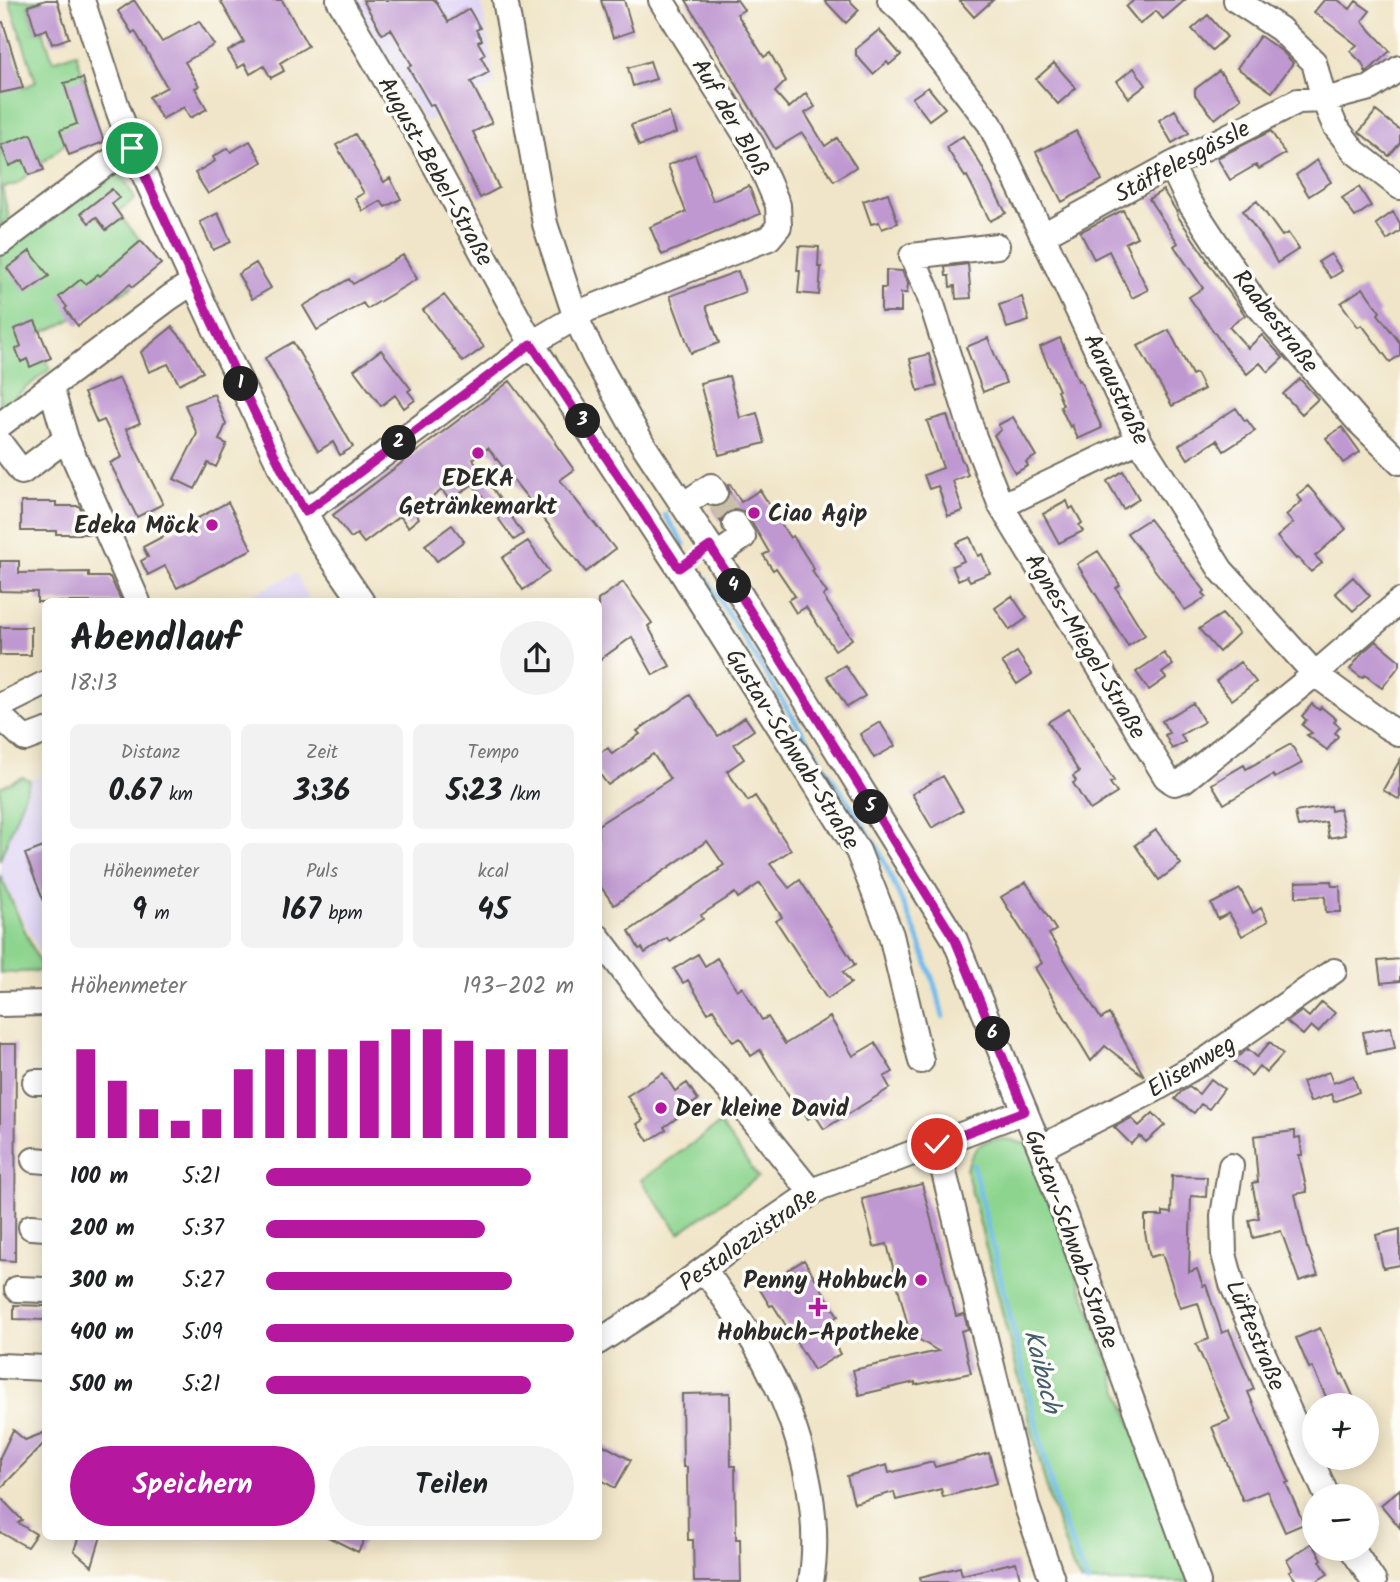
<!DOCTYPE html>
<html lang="de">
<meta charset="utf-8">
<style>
body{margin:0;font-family:Kalam,sans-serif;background:#f2f2f2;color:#202124;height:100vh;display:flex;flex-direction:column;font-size:26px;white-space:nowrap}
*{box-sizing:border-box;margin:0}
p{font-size:23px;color:#757577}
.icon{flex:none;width:38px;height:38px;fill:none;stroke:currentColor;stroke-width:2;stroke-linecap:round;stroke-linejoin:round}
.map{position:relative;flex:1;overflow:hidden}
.drawer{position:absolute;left:42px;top:598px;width:560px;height:942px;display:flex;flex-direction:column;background:#fff;border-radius:10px;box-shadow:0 4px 18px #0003}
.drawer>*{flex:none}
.fabs{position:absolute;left:1302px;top:1393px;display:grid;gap:14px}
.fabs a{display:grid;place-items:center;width:77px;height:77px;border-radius:50%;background:#fff;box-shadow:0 4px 18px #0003;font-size:35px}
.pin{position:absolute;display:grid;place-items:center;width:60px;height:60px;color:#fff;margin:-30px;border:4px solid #fff;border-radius:50%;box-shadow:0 2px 7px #0007}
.km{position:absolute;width:35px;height:35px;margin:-18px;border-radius:50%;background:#222;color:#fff;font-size:19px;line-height:35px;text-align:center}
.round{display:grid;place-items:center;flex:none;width:74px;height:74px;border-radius:37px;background:#f2f2f2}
.summary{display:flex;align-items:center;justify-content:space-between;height:119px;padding:0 28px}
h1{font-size:38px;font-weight:600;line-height:52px}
.stats{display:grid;grid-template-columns:repeat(3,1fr);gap:10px;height:119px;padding:7px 28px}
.stats div{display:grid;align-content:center;border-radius:10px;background:#f2f2f2;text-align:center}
.stats b{font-size:30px;font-weight:600}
.stats small{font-size:19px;font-weight:400}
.stats p{font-size:19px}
.chart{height:196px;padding:14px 28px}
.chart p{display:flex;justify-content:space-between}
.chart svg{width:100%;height:126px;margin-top:7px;stroke:#b5179e;stroke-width:6}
.cta{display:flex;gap:14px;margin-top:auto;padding:14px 28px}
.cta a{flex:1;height:80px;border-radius:42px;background:#b5179e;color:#fff;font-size:28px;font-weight:600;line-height:80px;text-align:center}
.cta a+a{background:#f2f2f2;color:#202124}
ul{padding:0 28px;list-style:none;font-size:23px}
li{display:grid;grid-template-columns:112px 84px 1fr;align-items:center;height:52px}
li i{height:18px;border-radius:9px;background:#b5179e}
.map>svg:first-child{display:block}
.built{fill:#dfd5f5}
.green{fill:#8dd58f;stroke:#5c805d;stroke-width:2}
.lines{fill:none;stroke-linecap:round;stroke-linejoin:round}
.stream{stroke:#74bcec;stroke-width:5}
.building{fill:#bf98d1}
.minor-tunnel{stroke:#c9c0a9;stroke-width:24;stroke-dasharray:24 12;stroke-linecap:butt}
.minor-casing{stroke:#706c62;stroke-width:28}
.minor{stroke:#fff;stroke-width:24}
.route-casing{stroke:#fff;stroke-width:14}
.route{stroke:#b5179e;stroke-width:9}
.poi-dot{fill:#b5179e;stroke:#fdfcf7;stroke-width:2.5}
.labels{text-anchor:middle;stroke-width:7;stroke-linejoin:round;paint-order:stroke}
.street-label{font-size:24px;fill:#2b2b2b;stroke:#fdfcf7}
.poi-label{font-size:24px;font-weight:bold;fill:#2b2b2b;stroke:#fdfcf7}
.water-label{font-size:26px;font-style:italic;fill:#455e6f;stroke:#fdfcf7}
</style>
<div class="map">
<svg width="1400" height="1582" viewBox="0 0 1400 1582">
<rect width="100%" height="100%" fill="#fdfcf7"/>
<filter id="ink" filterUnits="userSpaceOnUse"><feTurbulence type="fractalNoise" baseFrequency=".0143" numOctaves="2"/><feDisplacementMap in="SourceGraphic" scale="14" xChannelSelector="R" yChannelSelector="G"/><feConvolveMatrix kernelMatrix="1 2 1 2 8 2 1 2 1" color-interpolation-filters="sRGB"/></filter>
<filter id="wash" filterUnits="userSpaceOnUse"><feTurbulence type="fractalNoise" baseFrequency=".00686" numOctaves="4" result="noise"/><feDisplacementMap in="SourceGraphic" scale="28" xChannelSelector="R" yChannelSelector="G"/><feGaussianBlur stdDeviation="1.57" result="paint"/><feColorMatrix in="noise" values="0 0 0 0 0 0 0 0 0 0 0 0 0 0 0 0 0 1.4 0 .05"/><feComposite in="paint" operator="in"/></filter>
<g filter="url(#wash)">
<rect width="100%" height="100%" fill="#f0e5c8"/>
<!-- built -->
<path class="built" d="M353 0H481L495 84 425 122Z
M296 573 310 602H238Z
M45 775V962L0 874V860L30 780Z"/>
<!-- green -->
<path class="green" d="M9 0H43L28 6 36 32 43 31 53 61 76 53 96 118 17 184 2 188 9 218 0 227V29L8 38 23 88 36 82Z
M120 171 135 199 117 212 141 241 114 265 133 287 57 327 40 333 45 360 51 368 0 409V254Z
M22 777 30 780 0 860V787Z
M0 875 43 971 0 973Z
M720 1124 758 1177 679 1233 641 1180Z
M1008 1139 1029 1145 1189 1582H1081L1073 1568 1049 1498 966 1169C977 1142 980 1140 1008 1139Z"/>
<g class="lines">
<!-- stream -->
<path class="stream" d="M665 515 684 544
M706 578 792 716 878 848 917 935 938 995 943 1017
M973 1165 1056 1504 1087 1582"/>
</g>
<g id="blocks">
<!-- building -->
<path class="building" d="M46 0H57L69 38 52 44 47 29 36 33 28 6Z
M134 0 162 42 199 21 214 45 185 62 199 86 195 88 207 109 190 118 184 107 162 119 149 97 167 87 135 31 132 33 118 11Z
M220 0H282L308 46 280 63 284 71 271 78 264 66 250 74 245 64 238 68 228 51 244 42Z
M363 0H435L448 22 469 9 480 28 476 30 482 40 478 42 485 54 481 57 489 72 471 82 492 123 473 132 499 188 480 198 433 104 430 105 408 67 412 65 391 29 382 34Z
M601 0H624L633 31 613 38Z
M686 0H737L744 10 737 14 764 57 770 53 786 81 775 92 789 108 806 93 815 107 805 113 825 146 837 138 856 167 834 181 802 133 775 149Z
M824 0H849L859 10 846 23Z
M959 0H993L974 17Z
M1134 0H1185L1163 19 1156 11 1140 24 1126 7Z
M1324 0H1338L1350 9 1356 1 1370 11 1362 21 1390 51 1366 73 1362 63 1350 51 1357 45 1314 12Z
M1208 15 1227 37 1212 50 1192 29Z
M3 22 23 88 0 93V23Z
M879 30 901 55 889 65 887 62 873 74 856 55V49Z
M1260 36 1283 52 1293 63 1272 92 1237 68Z
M650 61 656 79 633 86 628 68Z
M1054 63 1076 88 1058 104 1036 79Z
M1134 68 1146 85 1129 98 1117 81Z
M1219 71 1241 98 1215 119 1195 95V89Z
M83 78 88 96 104 142 69 155 60 130 77 124 64 83Z
M928 87 945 108 929 120 912 98Z
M1175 110 1189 133 1172 143 1159 120Z
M1376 111 1400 130V143L1389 156 1359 132Z
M669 112 676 133 639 146 631 125Z
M1076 131 1102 180 1062 202 1036 152Z
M1271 131 1285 154 1259 169 1256 165 1230 180 1217 158Z
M31 134 44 170 29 175 23 160 9 166 1 145Z
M355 134 384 182 390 178 401 199 385 207 381 201 363 211 355 198 364 193 336 145Z
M963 136 981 165 1006 213 990 221 967 176 965 177 946 147Z
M250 141 262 162 208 194 195 173 215 161 213 157 228 148 231 152Z
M695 154 713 201 749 186 760 214 662 255 650 227 686 212 668 165Z
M1317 160 1331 182 1309 196 1296 175Z
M1359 187 1371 206 1355 217 1342 198Z
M112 189 119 198 112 204 122 218 106 230 96 217 89 223 81 213Z
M1163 190 1178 214 1177 215 1208 261H1207L1245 315 1229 327 1248 348 1262 335 1283 358 1268 372 1260 363 1247 374 1231 356 1189 297 1203 288 1174 246 1178 243 1149 199Z
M888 193 898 223 882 229 879 222 871 224 863 201Z
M1257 201 1282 236 1288 233 1299 249 1277 263 1268 246 1243 211Z
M1123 210 1137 237 1125 243 1148 290 1132 298 1109 251 1094 259 1080 232Z
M1393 212 1400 223V231L1387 240 1376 224Z
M218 213 231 242 213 250 200 222Z
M141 241 161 264 133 287 130 284 78 326 65 309 67 307 59 297 81 279 86 284 98 274 100 276Z
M799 246 819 247 818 267H821L819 295 798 293 800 271H797Z
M30 251 49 276 25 293 7 268Z
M1331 254 1342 271 1331 278 1318 262Z
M403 255 417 279 367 309 363 303 317 330 303 306 349 279 353 284Z
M256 263 271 288 252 299 238 274Z
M968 264 971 298 956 299 955 286 950 287 949 276H946L945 267Z
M886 270 902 271 908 283 907 293H901V312H881V288H886Z
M738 271 745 292 706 306 719 343 691 353 670 296Z
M1363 288 1380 312 1378 314 1400 343V355L1390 362 1362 325 1358 327 1341 303Z
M444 295 484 347 463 362 423 310Z
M1022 297 1029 321 1007 328 999 305Z
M35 321 51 358 30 367 27 359 21 362 16 349 21 346 14 329Z
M172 327 187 344 203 372 179 384 168 364 149 372 141 352Z
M1169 330 1192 375 1196 373 1204 389 1172 406 1138 346Z
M988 338 1006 383 983 392 966 347Z
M1060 338 1078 381 1080 380 1102 428 1078 439 1072 425 1070 427 1060 406 1063 405 1057 391 1059 390 1040 347Z
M293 342 353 447 340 455 333 442 318 451 265 358Z
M381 350 411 389 408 391 415 400 404 408 395 395 381 406 354 370Z
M929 354 937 386 918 391 910 359Z
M729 376 740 418 757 413 765 443 719 455 700 383Z
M119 378 140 423 126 429 163 504 137 517 110 463 122 457 104 420 97 423 84 393Z
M1300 379 1318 399 1302 414 1283 394Z
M510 381 556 442 555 443 574 470 560 480 615 549 586 572 488 448 473 459 523 534 514 540 473 484 450 501 442 490 414 511 419 518 408 527 400 516 364 543 357 534 351 538 333 515Z
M214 394 226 424 219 440 227 444 216 467 208 463 195 489 174 479 197 434 185 405Z
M1236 408 1245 421 1247 420 1255 431 1224 451 1217 440 1188 459 1179 445Z
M947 415 962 461H963L968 475 953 481 963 511 948 516 938 486 929 489 924 475 943 468 927 421Z
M1013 417 1036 456 1026 462 1028 466 1015 473 994 435 1001 430 998 425Z
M1342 427 1360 452 1343 463 1326 438Z
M1123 471 1139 499 1123 509 1107 481Z
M730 484 741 502 760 490 790 538 793 536 814 569 812 571 827 593 823 596 852 639 835 650 806 607 796 613 788 600 795 596 776 568 773 570 763 555 769 552 748 516 743 511 735 509 728 511 722 516 721 522 711 507 716 508 722 506 727 501 730 494 728 485Z
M1308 486 1346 529 1315 556 1322 563 1311 572 1298 558 1296 559 1277 537 1293 523 1286 515 1302 501 1297 495Z
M1067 501 1070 509 1073 507 1082 523 1079 525 1083 531 1059 543 1043 514Z
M21 502H56V506H79L90 529V534H56V531H21Z
M228 502 252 549 177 588 165 566 148 575 141 561 148 557 143 547Z
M1149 519 1205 591 1203 593 1206 597 1185 610 1127 533Z
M452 525 464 541 437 561 425 545Z
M970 537 978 556 982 554 990 573 970 581 967 576 958 580 952 566 964 561 956 543Z
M528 541 549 572 523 590 502 558Z
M1098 551 1120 585 1116 588 1145 635 1128 646 1077 564Z
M0 561H19V573L89 572V577H110L122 602H37V592L0 591Z
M1353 577 1370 596 1353 611 1335 593Z
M623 582 652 623 648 626 670 666 653 675 632 637 598 661V600Z
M1012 596 1027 618 1010 630 995 608Z
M1222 614 1239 633 1219 652 1199 629Z
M0 627H31V655H0Z
M1376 641 1400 661V665L1382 688 1365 675 1362 678 1350 669 1363 652Z
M1017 652 1032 674 1017 684 1002 662Z
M1164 653 1173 665 1162 673 1166 678 1149 690 1136 672Z
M1240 662 1256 682 1232 700 1216 681Z
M845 665 865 696 847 707 827 676Z
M690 695 718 736 745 717 754 730 734 744 744 759 727 771 748 801 755 796 791 850 770 864 789 888 800 880 855 965 843 972 851 983 827 999 776 921 782 917 760 883 738 898 735 893 701 915 703 919 669 941 667 938 645 953 642 948 639 949 629 931 719 870 718 869 724 865 707 841 614 905 598 883V825L670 779 653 754 608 785 598 772V754L608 748 612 754 640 734 637 731Z
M1193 703 1204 722 1181 735 1185 742 1172 749 1165 735 1169 733 1162 721Z
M1312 704 1319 710 1321 707 1336 719 1334 722 1340 727 1335 733 1338 736 1327 750 1307 735 1312 733 1302 725 1306 720 1302 716Z
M1069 709 1114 781 1110 783 1117 793 1090 810 1073 783 1076 781 1073 776 1079 772 1048 722Z
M880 722 895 746 874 758 860 734Z
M1291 744 1302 763 1275 778 1273 775 1224 804 1212 784 1244 765 1246 769Z
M1400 760V800L1383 790Z
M943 776 963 810 932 828 912 794Z
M1330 806 1331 811 1340 809 1345 835 1329 838 1326 822 1298 827 1295 812Z
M1156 830 1181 864 1159 880 1135 845Z
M46 846V903L45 904 25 854Z
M1331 881 1332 886H1340L1341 912H1326L1325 896 1296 897V882Z
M1026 882 1056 930 1049 934 1101 1019 1109 1014 1144 1076 1105 1046 1091 1061 1035 968 1042 963 1001 897Z
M1240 889 1253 913 1261 908 1268 921 1242 936 1229 913 1218 919 1211 904Z
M698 954 705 966 717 958 737 990 742 987 762 1020 768 1017 785 1044 830 1017 853 1056 875 1043 893 1072 884 1077 890 1088 824 1129 815 1115 808 1119 798 1102 794 1105 760 1050 751 1056 740 1038 733 1042 713 1009 708 1013 688 980 683 983 674 969Z
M1400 959V981L1381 983 1378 961Z
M1322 1002 1335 1013 1318 1032 1311 1026 1303 1035 1287 1022 1302 1011 1309 1017Z
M1391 1027 1395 1048 1367 1053 1363 1032Z
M1270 1042 1283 1054 1266 1073 1259 1066 1251 1076 1233 1060 1248 1049 1257 1057Z
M0 1044H16L15 1261 0 1260Z
M1329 1072 1333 1083 1353 1076 1359 1092 1334 1102 1331 1094 1310 1102 1302 1082Z
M663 1073 675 1091 687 1083 698 1100 675 1115 677 1118 664 1127 666 1130 648 1141 637 1124 643 1120 627 1096Z
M1211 1079 1224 1089 1209 1109 1201 1104 1194 1113 1175 1099 1181 1092 1189 1087 1199 1094Z
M1153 1113 1165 1125 1146 1142 1140 1136 1131 1144 1114 1127 1131 1118 1139 1126Z
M1295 1131V1138L1300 1137 1302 1155H1299L1307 1192 1295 1194 1307 1248H1308L1318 1275 1299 1281 1281 1231 1253 1238 1249 1220 1259 1218 1252 1183 1258 1182 1254 1136Z
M1172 1176 1207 1177 1206 1197 1191 1196 1189 1272 1197 1269 1203 1286 1206 1285 1222 1333 1229 1330 1254 1389 1248 1392 1272 1449H1274L1289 1482 1286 1483 1304 1524 1285 1532 1267 1491 1243 1501 1212 1427 1230 1420 1196 1344 1209 1339 1198 1303 1180 1308 1162 1254 1150 1257 1145 1233V1216H1163V1212L1171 1213Z
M922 1184 956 1316 964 1314 968 1329 961 1331 971 1373 915 1385V1382L859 1395 853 1370 938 1351 910 1334 887 1244 874 1247 862 1199Z
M1400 1229V1265L1383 1268 1376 1235Z
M804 1260 838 1316 823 1325 840 1354 814 1370 773 1305 770 1306 759 1288Z
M14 1305 46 1306V1320L14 1319Z
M1320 1328 1341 1375 1343 1374 1357 1405H1330L1312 1367 1309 1368 1296 1338Z
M730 1393 731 1466H735L736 1539H740L741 1582H694L693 1540H688L687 1467H683L682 1394Z
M13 1430 25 1440 46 1432V1441L0 1489V1457Z
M598 1442 631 1460 615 1488 598 1478Z
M989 1453 997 1483 943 1497 941 1489 896 1500 894 1492 854 1503 847 1476 887 1465 889 1473 933 1462 935 1467Z
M1400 1489V1528L1381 1505Z
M0 1497 22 1520 18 1523 36 1534 27 1547 0 1532Z
M79 1536H101L92 1566 74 1551Z
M326 1536H366L358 1552Z
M1312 1543 1322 1559 1320 1561 1328 1574 1315 1582H1297L1289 1571 1292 1569 1287 1560Z
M1016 1562 1021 1582H921L920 1577 960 1567 962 1575Z"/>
</g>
</g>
<g filter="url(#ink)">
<use href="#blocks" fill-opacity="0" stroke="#706c62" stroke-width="2"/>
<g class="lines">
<!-- minor-tunnel -->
<path class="minor-tunnel" d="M715 493 735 524"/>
<!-- minor casing -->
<g class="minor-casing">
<path id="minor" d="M82 0 116 104 132 148 221 342 281 468 321 542 362 602
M339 0 429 154 532 344 679 568 858 851 891 935 921 1061
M505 0 545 224 576 318 595 358 642 443 710 546 955 940 1040 1148 1198 1582
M890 0 904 13 990 124 1139 440 1221 570 1315 674 1386 726 1400 734
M1236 0 1280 29 1314 62 1324 100 1335 126 1355 152 1400 187
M1171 165 1188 200 1254 301 1358 421 1400 462
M1043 235 1171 165 1298 101 1324 100 1370 88 1400 68
M0 243 103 166 132 148
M997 246 912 256 929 295 974 437 1001 506 1166 777 1174 783 1184 780 1315 674 1400 601
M51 387 66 439 138 602
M0 425 169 298 193 282
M0 443 22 472 66 439
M683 505 711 486 715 493
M1001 506 1139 440
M305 512 336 490 532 344C550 331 570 322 588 309L769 238 779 226 778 205 752 145 661 0
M716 556 743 537 735 524
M0 706 46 683
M0 716 25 739 46 731
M598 937 657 1015 730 1091 811 1192
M0 1004 46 1003
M35 1082H46
M937 1144 1027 1507 1053 1582
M1040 1148 1152 1091 1206 1060 1334 971
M34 1160 46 1161
M1231 1166 1223 1216 1224 1254 1232 1284 1327 1496
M31 1227 46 1228
M704 1269C725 1300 749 1330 766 1364 800 1427 823 1510 811 1582
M17 1289 46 1290
M598 1342 660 1302 740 1242 819 1188 1025 1111
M0 1366 46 1368
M1352 1549 1374 1582"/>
</g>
<!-- minor -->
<use href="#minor" class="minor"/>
</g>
</g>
<g class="lines" filter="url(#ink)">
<!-- route casing -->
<g class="route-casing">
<path id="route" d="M132 148 221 342 281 468 305 512 336 490 531 344 679 568 710 546 955 940 1025 1111 937 1144"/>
</g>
<!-- route -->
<use href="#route" class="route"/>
</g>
<!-- markers -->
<g class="poi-dot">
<circle cx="478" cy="453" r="7"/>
<circle cx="754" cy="513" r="7"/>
<circle cx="212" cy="525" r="7"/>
<circle cx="661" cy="1108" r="7"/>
<circle cx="921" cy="1280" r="7"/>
<path d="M814.5 1296.5h7v7h7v7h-7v7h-7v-7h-7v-7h7z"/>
</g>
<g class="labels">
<!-- street labels -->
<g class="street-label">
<text transform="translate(731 117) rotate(60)" y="8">Auf der Bloß</text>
<text transform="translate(1182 161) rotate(-28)" y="8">Stäffelesgässle</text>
<text transform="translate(436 171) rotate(61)" y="8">August-Bebel-Straße</text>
<text transform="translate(1276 321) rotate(52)" y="8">Raabestraße</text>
<text transform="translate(1117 389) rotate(64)" y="8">Aaraustraße</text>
<text transform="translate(1086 646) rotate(59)" y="8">Agnes-Miegel-Straße</text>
<text transform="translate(793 749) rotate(58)" y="8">Gustav-Schwab-Straße</text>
<text transform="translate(1191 1066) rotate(-31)" y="8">Elisenweg</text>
<text transform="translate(748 1239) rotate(-35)" y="8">Pestalozzistraße</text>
<text transform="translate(1072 1239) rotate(70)" y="8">Gustav-Schwab-Straße</text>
<text transform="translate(1256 1335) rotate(67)" y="8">Lüftestraße</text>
</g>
<!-- poi labels -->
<g class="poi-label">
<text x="478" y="486">EDEKA<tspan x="478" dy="28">Getränkemarkt</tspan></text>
<text x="768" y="521" text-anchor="start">Ciao Agip</text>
<text x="198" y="533" text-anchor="end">Edeka Möck</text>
<text x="675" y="1116" text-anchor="start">Der kleine David</text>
<text x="907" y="1288" text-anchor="end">Penny Hohbuch</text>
<text x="818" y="1340">Hohbuch-Apotheke</text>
</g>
<!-- water labels -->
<g class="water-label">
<text transform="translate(1043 1371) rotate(76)" y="9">Kaibach</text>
</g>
</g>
</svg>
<div class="fabs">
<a>+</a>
<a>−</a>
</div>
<div class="pin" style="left:132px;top:148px;background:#1e9e55"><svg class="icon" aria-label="arrive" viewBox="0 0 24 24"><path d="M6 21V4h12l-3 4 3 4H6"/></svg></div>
<div class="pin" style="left:937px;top:1144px;background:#d93025"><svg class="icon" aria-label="check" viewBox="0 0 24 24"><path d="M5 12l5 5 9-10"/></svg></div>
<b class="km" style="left:241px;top:384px">1</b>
<b class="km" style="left:399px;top:443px">2</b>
<b class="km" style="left:583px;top:421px">3</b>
<b class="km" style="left:734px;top:586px">4</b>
<b class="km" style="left:871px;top:807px">5</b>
<b class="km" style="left:993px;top:1034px">6</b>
<section class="drawer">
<div class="summary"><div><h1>Abendlauf</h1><p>18:13</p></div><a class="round"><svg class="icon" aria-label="share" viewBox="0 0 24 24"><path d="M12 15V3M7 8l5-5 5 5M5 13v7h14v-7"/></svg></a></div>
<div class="stats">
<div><p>Distanz</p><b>0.67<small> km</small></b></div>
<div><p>Zeit</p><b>3:36</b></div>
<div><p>Tempo</p><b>5:23<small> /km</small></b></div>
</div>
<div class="stats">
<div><p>Höhenmeter</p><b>9<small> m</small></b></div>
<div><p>Puls</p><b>167<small> bpm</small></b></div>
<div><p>kcal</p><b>45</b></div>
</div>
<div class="chart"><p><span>Höhenmeter</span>193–202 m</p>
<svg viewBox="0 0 160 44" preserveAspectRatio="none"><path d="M5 44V13M15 44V24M25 44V34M35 44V38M45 44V34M55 44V20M65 44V13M75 44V13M85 44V13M95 44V10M105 44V6M115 44V6M125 44V10M135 44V13M145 44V13M155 44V13"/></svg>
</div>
<ul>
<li><b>100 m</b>5:21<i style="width:86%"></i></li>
<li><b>200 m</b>5:37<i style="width:71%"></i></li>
<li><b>300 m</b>5:27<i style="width:80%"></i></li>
<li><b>400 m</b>5:09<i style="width:100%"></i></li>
<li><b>500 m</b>5:21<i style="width:86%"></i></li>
</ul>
<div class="cta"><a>Speichern</a><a>Teilen</a></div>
</section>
</div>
